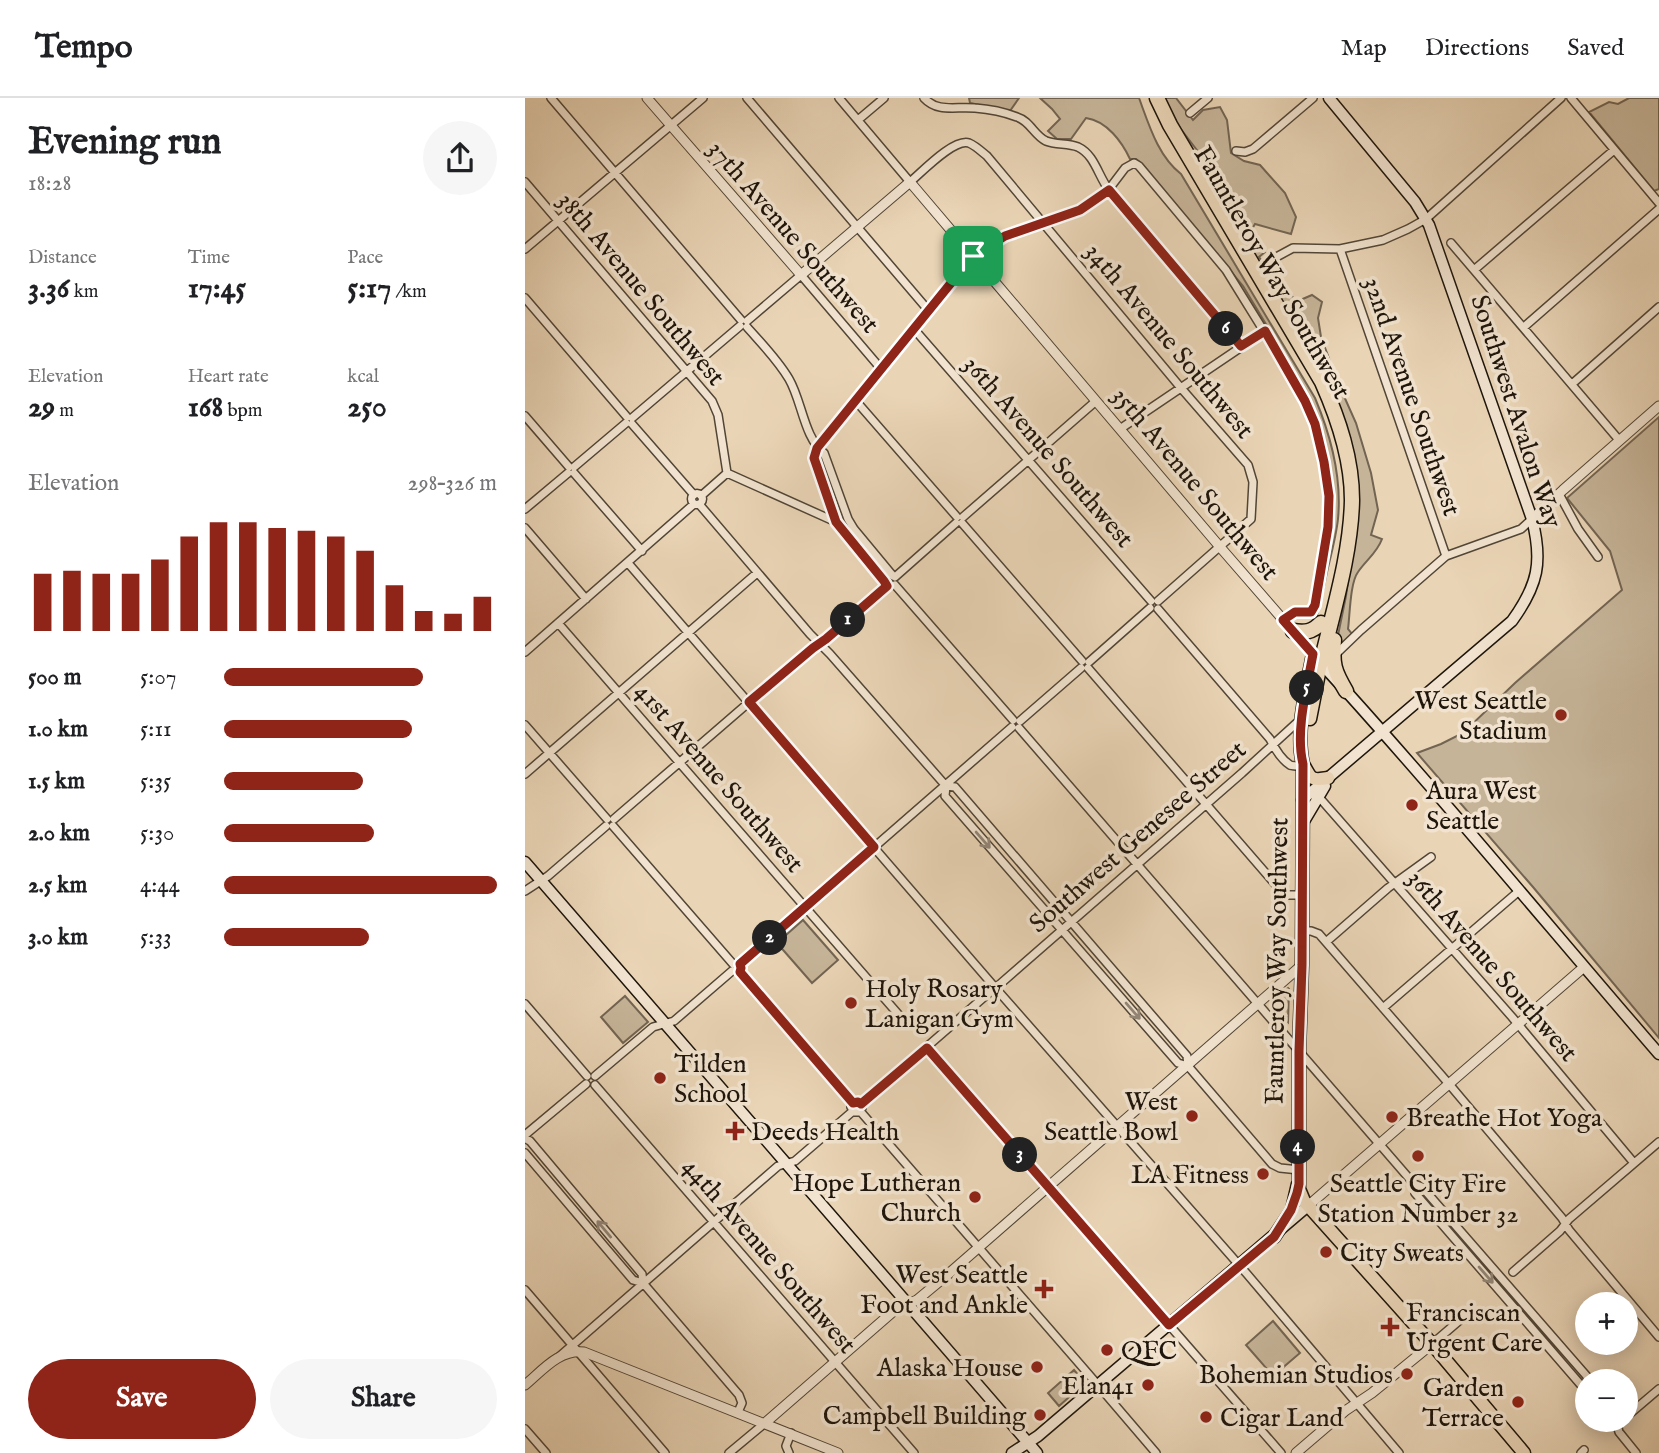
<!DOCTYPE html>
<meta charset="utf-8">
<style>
body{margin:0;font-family:"IM FELL English",serif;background:#f6f6f6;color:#202124;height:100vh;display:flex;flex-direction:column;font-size:26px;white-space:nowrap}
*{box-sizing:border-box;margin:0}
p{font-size:23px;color:#757577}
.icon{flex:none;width:38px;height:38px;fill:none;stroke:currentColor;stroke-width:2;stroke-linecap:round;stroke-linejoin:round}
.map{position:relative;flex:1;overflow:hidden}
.details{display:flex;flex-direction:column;background:#fff;width:525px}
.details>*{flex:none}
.controls{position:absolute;left:1050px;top:1194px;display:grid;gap:14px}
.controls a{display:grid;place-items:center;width:63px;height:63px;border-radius:50%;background:#fff;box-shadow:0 4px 18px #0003;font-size:35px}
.pin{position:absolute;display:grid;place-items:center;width:60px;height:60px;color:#fff;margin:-30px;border-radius:14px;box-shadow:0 4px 10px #0006}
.km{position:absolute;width:35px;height:35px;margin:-18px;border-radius:50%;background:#222;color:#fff;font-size:19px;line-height:35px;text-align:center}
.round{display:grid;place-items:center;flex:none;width:74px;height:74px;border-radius:37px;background:#f6f6f6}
.head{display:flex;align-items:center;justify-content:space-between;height:119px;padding:0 28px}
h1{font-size:38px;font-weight:700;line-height:52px}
.stats{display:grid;grid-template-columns:repeat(3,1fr);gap:10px;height:119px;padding:7px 28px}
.stats div{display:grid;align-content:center}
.stats b{font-size:30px;font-weight:700}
.stats small{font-size:19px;font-weight:400}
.stats p{font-size:19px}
.chart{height:196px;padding:14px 28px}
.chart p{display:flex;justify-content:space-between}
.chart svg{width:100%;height:126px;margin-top:7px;stroke:#8f2418;stroke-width:6}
.button{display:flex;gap:14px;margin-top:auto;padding:14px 28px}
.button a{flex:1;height:80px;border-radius:42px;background:#8f2418;color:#fff;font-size:28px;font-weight:700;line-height:80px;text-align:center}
.button a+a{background:#f6f6f6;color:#202124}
ul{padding:0 28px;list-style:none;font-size:23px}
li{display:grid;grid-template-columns:112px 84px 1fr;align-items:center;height:52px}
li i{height:18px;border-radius:9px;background:#8f2418}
header{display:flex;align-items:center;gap:42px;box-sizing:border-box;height:98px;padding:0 35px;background:#fff;border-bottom:2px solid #e0e0e0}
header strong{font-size:33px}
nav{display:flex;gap:38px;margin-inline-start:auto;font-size:24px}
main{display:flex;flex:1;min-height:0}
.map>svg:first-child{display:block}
.green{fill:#c6b498;stroke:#726452;stroke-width:2}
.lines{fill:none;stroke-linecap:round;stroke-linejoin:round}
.minor-casing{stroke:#514536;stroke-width:10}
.tertiary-casing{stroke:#514536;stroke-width:11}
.secondary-casing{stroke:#1e150b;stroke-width:13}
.primary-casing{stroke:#1e150b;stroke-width:15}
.motorway-casing{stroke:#1e150b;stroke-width:17}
.minor{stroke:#f1e3cf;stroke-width:7}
.tertiary{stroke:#f1e3cf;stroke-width:9}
.secondary{stroke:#f1e3cf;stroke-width:10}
.primary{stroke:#e9d4b5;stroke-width:12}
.motorway{stroke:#e9d4b5;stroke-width:14}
.oneway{stroke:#928677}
.route-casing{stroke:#fff;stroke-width:14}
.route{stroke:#8f2418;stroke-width:9}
.poi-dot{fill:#8f2418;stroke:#f1e3cf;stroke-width:2.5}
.labels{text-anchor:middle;stroke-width:7;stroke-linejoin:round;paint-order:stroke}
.street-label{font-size:26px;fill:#1e150b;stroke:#f1e3cf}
.poi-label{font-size:26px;fill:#1e150b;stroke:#f1e3cf;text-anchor:end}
</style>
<header>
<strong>Tempo</strong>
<nav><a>Map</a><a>Directions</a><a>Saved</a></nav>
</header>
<main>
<section class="details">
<div class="head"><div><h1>Evening run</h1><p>18:28</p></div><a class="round"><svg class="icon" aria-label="share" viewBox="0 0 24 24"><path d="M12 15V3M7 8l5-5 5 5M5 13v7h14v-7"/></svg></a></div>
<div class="stats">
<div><p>Distance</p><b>3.36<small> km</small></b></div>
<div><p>Time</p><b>17:45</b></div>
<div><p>Pace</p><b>5:17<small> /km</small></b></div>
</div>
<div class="stats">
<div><p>Elevation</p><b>29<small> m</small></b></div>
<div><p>Heart rate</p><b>168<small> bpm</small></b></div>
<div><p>kcal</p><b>250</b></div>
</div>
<div class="chart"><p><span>Elevation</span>298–326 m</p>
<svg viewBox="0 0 160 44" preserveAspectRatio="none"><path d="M5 44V24M15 44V23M25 44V24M35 44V24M45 44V19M55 44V11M65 44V6M75 44V6M85 44V8M95 44V9M105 44V11M115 44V16M125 44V28M135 44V37M145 44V38M155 44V32"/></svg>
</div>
<ul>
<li><b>500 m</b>5:07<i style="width:73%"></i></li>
<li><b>1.0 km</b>5:11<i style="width:69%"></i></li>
<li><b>1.5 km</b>5:35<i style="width:51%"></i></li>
<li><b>2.0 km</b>5:30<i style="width:55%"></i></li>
<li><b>2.5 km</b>4:44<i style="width:100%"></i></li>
<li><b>3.0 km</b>5:33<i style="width:53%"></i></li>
</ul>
<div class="button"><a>Save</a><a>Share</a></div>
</section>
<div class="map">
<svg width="1134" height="1355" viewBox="0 0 1134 1355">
<rect width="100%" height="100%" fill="#e9d4b5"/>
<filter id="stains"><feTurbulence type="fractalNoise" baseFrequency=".00286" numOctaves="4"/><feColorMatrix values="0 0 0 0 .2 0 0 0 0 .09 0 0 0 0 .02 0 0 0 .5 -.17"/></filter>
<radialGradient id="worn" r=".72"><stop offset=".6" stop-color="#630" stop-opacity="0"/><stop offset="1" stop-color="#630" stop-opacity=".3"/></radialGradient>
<!-- green -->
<path class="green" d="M444 0H494L485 13 445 5Z
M515 0H614C624 27 633 58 656 76L790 300C806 338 817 379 813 421 811 439 806 457 802 474 799 489 796 503 792 517L791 515 804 452 807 421 805 376 796 330 774 281 718 188 617 66 611 61H605C597 44 582 23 561 20L546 41H532L523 33 535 21 527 11Z
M638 0H651L668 22 678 12 695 9 702 22 706 55 719 63 735 67 760 95 771 119 766 136 730 126 727 131 740 154 734 159 758 192 773 203 787 197 797 204 793 220 796 239 814 287 831 325 846 375 853 412 846 437 857 441C852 455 841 462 833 474 825 485 825 516 823 531L828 537 810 552 821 498 830 434 823 339 689 89 681 64 655 30Z
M1104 0H1134V91L1129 93 1064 14 1084 4 1093 6Z
M1134 319V940L1008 789 892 655 916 646 938 635 990 585 1097 492 1085 453 1042 400Z
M278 822 313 862 287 885 252 845Z
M763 890 764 891 763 924 746 905Z
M100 898 123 924 98 945 76 919Z
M748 1223 775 1255 748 1278 721 1247Z
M549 1272 560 1285 534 1308 523 1295Z"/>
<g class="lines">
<!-- minor casing -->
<g class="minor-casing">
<path id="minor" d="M26 0 216 222
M222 0 404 213
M314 0 385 84C397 74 429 40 444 45 451 48 457 54 462 58L656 290 723 367 728 384 726 421 633 503
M399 0C413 15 431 8 450 10 464 11 479 14 492 19 505 23 509 37 521 43 531 47 543 45 553 49 570 57 573 78 584 92L716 248
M1046 0 1134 105
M665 15 683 0
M333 22 359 0
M711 53 720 54 728 51 788 0
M0 84 187 303 193 317 202 375 311 424
M926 145 1094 342
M0 151 178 0
M815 151 921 458
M744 163 768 150 815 151 858 142 883 131 901 121 1036 0
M949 172 1089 52
M0 200 102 319
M222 223 276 177 357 272
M222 229C236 245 253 262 264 281 277 303 279 340 299 355L323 421 329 431 368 478
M999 229 1134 111
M389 231 626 503
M1047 286 1134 209
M331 303 432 419
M0 318 44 369
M107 320 215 228
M107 326 169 397
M595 331 740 233
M49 369 101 325
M49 375 117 453
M166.5 401a5.5 5.5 0 1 1 11 0a5.5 5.5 0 1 1-11 0Z
M1034 396 1053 431 1073 459
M176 398 202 375
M174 406 285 536 305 556 421 688 430 689 662 958 663 968 747 1066 755 1070 774 1072
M0 411 43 375
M438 419 571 303
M437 425 557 563
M0 430 61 501
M103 465 467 886
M370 479 431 425
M359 483 311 424 289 360 292 350 448 158 480 137 555 112 581 95 600 70 609 65 614 68 701 172 766 277 781 303 790 325 799 364 804 398 803 429 790 507C785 517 781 513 772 514 766 514 762 519 758 522
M370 487 488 622
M633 511 745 641C749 649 757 662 765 667 767 668 775 668 778 669
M33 525 380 924
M0 554 169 406
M810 557 836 532 921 458 996 431 1007 421
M564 564 625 510
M563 570 758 795 761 797H776
M495 623 556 570
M0 627 82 721
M494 630 889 1086 897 1089 1066 1283
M0 676 232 475
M421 688 420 698 653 965 663 968
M793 698 987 919 1109 1065
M89 721 287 550 301 541 362 488
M88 728 208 866
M0 793 23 778 81 728
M777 833H786L794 836 924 986 1037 1120 1044 1132 1134 1239
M801 844 863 790 906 759
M215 866 487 629
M215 874 328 1005
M474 887 717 675 777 620
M474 894 722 1176 874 1355
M0 906 62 978
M858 910 994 793
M402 950 756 1355
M70 978 128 929 149 923 207 873
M70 987 389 1355
M336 1006 333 1004 328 1005 326 1009 329 1014H334L337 1010 336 1006 466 893
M335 1013 566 1279 631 1355
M0 1037 61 986
M1 1041 5 1043 117 1176 118 1185 214 1297 217 1305 213 1314
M0 1055 108 1182 118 1185
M889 1086 890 1095 1062 1294
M988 1174 1035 1133 1044 1121 1134 1044
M0 1192 140 1355
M907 1246 942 1216
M35 1258 253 1068 270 1063 328 1013
M1101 1319 1134 1291
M1092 1321 1094 1324 1093 1330 1094 1334 1111 1355
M0 1331 21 1355
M204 1355 240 1325
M264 1355 261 1348 266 1335
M1056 1355 1059 1352"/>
</g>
<!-- tertiary casing -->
<g class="tertiary-casing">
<path id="tertiary" d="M122 0 276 177 385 84 695 449 788 556
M1007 421 1038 392 1134 308
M784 1107 1059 869
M0 1287C17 1273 34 1251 59 1254L313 1355
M240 1325 371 1211 392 1202 421 1178 777 867
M771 1355 820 1313 847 1295 907 1246"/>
</g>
<!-- secondary casing -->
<g class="secondary-casing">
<path id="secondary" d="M792 561C910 690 1020 824 1134 956
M777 702 987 523C1013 487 1018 464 1007 421L904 127 890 104 804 0
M778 725 800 688
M0 764 512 1355
M487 1355 513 1338 784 1107"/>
</g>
<!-- primary casing -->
<g class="primary-casing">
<path id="primary" d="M788 556C782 589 770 633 778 666L777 867 774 953V1091L779 1103 907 1246 999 1355
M785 621 796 565
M778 666C786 681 786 683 803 680
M749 1139 767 1112 773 1086"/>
</g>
<!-- motorway casing -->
<g class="motorway-casing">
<path id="motorway" d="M632 0 645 27 797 284C814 322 827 361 827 402 826 456 808 513 796 565
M768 533C780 535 787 534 796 525
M809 542C807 566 809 573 821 593"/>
</g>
<!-- minor -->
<use href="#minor" class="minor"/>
<!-- tertiary -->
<use href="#tertiary" class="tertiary"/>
<!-- secondary -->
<use href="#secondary" class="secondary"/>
<!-- primary -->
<use href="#primary" class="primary"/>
<!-- motorway -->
<use href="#motorway" class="motorway"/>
</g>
<!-- one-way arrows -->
<defs><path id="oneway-shaft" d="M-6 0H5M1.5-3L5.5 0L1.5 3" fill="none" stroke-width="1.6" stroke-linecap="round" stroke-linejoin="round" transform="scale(1.75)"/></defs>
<g class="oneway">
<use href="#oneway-shaft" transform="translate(458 742) rotate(49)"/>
<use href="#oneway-shaft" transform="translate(608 913) rotate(49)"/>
<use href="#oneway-shaft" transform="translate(79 1131) rotate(-130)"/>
<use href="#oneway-shaft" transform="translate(961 1177) rotate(49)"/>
</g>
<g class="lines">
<!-- route casing -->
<g class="route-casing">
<path id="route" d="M584 92 716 248 740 233 780 303 790 326 799 364 804 398 803 429 790 507 786 514H770L758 522 788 556C782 590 770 633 778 666L777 867 774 953V1086L772 1095 766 1112 749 1139 644 1227 402 950 336 1006 333 1004 328 1005 215 874 216 870 215 866 349 749 224 604 288 550 301 541 362 488 359 483 311 424 289 360 292 350 448 158 480 138 555 112Z"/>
</g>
<!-- route -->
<use href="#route" class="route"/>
</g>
<!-- markers -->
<g class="poi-dot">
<circle cx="1036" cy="617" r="7"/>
<circle cx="887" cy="707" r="7"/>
<circle cx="326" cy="905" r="7"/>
<circle cx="135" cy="980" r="7"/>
<circle cx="667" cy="1018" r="7"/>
<circle cx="867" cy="1019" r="7"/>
<path d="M206.5 1022.5h7v7h7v7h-7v7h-7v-7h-7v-7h7z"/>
<circle cx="893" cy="1058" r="7"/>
<circle cx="738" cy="1076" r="7"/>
<circle cx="450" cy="1099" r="7"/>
<circle cx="801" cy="1154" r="7"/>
<path d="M515.5 1180.5h7v7h7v7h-7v7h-7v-7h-7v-7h7z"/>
<path d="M861.5 1218.5h7v7h7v7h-7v7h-7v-7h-7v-7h7z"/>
<circle cx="582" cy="1252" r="7"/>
<circle cx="512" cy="1269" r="7"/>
<circle cx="882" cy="1276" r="7"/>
<circle cx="623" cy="1287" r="7"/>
<circle cx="993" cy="1304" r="7"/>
<circle cx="515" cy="1317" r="7"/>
<circle cx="681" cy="1319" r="7"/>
</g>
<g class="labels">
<!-- street labels -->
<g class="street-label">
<text transform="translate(269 138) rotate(49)" y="9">37th Avenue Southwest</text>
<text transform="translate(748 174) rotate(60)" y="9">Fauntleroy Way Southwest</text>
<text transform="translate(117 190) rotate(50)" y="9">38th Avenue Southwest</text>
<text transform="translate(645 242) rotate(50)" y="9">34th Avenue Southwest</text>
<text transform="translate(888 298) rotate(71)" y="9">32nd Avenue Southwest</text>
<text transform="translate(992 313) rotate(72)" y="9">Southwest Avalon Way</text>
<text transform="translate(524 353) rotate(49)" y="9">36th Avenue Southwest</text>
<text transform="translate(671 385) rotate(50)" y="9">35th Avenue Southwest</text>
<text transform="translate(195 679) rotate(49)" y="9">41st Avenue Southwest</text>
<text transform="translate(612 738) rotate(-41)" y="9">Southwest Genesee Street</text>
<text transform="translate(751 863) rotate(-89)" y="9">Fauntleroy Way Southwest</text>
<text transform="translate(968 867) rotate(49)" y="9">36th Avenue Southwest</text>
<text transform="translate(245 1157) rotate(49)" y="9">44th Avenue Southwest</text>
</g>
<!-- poi labels -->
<g class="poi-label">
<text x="1022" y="611">West Seattle<tspan x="1022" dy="30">Stadium</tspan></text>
<text x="901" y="701" text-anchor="start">Aura West<tspan x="901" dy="30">Seattle</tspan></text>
<text x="340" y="899" text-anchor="start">Holy Rosary<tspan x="340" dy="30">Lanigan Gym</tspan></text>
<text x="149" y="974" text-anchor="start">Tilden<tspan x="149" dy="30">School</tspan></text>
<text x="653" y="1012">West<tspan x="653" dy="30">Seattle Bowl</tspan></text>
<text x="881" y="1028" text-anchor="start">Breathe Hot Yoga</text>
<text x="226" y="1042" text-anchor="start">Deeds Health</text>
<text x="724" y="1085">LA Fitness</text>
<text x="436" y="1093">Hope Lutheran<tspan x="436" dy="30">Church</tspan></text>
<text x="893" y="1094" text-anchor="middle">Seattle City Fire<tspan x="893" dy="30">Station Number 32</tspan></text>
<text x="815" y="1163" text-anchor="start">City Sweats</text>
<text x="503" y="1185">West Seattle<tspan x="503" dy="30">Foot and Ankle</tspan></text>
<text x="881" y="1223" text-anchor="start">Franciscan<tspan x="881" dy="30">Urgent Care</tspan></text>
<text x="596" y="1261" text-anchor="start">QFC</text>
<text x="498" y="1278">Alaska House</text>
<text x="868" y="1285">Bohemian Studios</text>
<text x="609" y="1296">Elan41</text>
<text x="979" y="1298">Garden<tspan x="979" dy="30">Terrace</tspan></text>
<text x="501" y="1326">Campbell Building</text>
<text x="695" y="1328" text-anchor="start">Cigar Land</text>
</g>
</g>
<rect width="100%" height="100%" filter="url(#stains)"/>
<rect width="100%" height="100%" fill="url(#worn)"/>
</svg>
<div class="controls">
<a>+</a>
<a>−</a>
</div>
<div class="pin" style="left:448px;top:158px;background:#1e9e55"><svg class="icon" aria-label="arrive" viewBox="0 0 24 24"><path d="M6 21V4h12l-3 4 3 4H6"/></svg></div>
<b class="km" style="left:323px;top:522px">1</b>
<b class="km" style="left:245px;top:840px">2</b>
<b class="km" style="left:495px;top:1057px">3</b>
<b class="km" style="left:773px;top:1049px">4</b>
<b class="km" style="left:782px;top:590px">5</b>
<b class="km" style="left:701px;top:231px">6</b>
</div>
</main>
